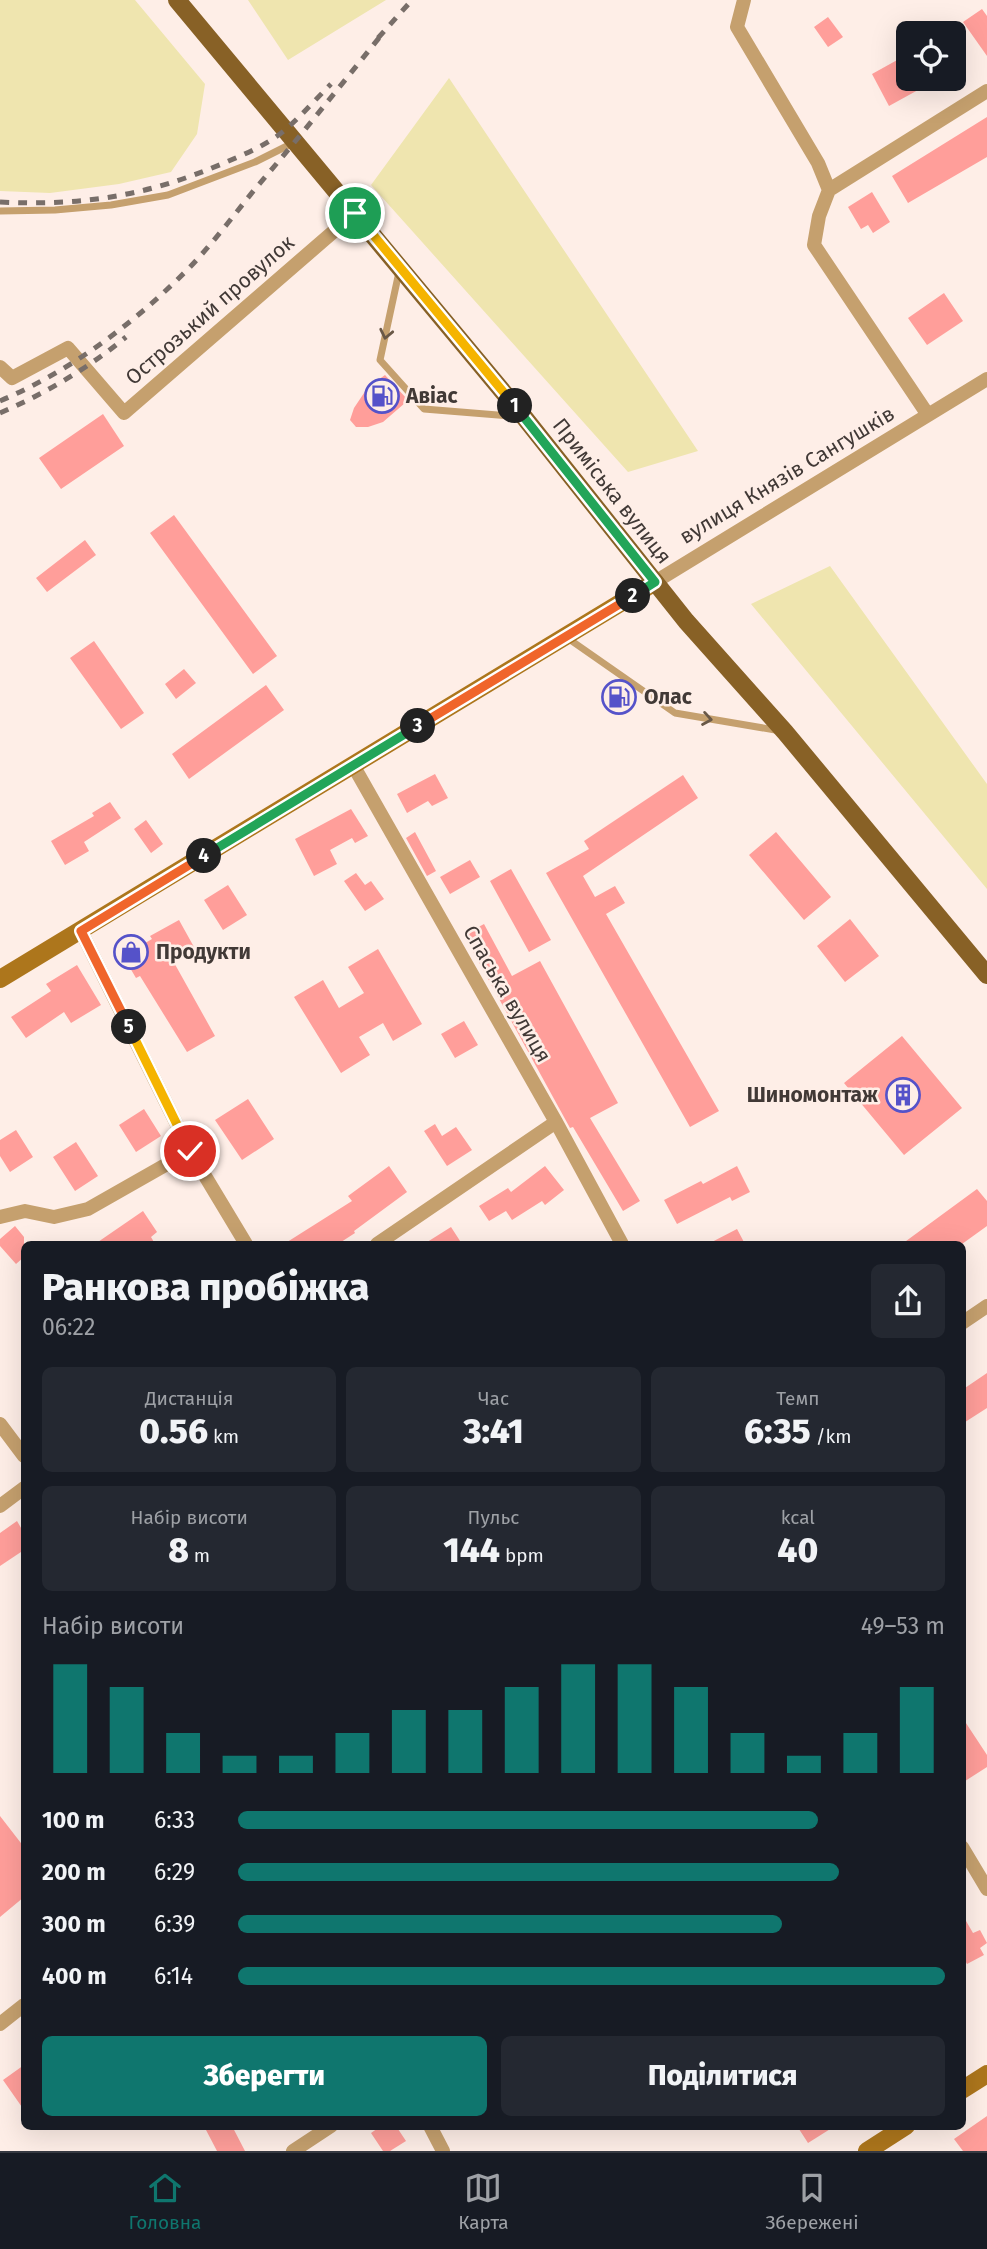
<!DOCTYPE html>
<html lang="uk">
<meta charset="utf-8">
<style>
body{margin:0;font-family:"Fira Sans",sans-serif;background:#242831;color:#f1f3f6;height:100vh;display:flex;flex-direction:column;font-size:26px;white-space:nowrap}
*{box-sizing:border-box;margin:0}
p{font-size:23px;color:#9ea1a6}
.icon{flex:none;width:38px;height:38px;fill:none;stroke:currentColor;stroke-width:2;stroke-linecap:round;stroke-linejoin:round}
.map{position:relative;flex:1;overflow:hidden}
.sheet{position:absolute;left:21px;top:1241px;width:945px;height:889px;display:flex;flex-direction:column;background:#171b24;border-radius:10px;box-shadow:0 7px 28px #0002}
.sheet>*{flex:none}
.fabs{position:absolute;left:896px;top:21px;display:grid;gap:14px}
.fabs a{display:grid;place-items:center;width:70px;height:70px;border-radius:10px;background:#171b24;box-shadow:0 7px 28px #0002;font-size:35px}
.pin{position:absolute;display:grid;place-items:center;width:60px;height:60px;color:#fff;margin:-30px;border:4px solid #fff;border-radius:50%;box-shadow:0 2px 7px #0007}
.km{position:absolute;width:35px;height:35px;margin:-18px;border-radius:50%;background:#222;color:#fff;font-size:19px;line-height:35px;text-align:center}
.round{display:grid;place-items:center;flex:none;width:74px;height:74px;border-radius:10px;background:#242831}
.headline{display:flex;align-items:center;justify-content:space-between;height:119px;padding:0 21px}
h1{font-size:38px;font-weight:800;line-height:52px}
.metrics{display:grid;grid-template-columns:repeat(3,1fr);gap:10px;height:119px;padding:7px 21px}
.metrics div{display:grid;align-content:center;border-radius:10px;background:#242831;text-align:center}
.metrics b{font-size:35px;font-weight:800}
.metrics small{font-size:19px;font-weight:400}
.metrics p{font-size:19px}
.chart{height:196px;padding:14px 21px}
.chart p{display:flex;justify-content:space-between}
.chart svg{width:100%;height:126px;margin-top:7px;stroke:#0f766e;stroke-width:6}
.button{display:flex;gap:14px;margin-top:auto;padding:14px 21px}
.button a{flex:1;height:80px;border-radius:10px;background:#0f766e;color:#fff;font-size:28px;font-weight:800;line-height:80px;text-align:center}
.button a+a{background:#242831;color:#f1f3f6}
ul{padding:0 21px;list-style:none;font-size:23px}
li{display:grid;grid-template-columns:112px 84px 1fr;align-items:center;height:52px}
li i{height:18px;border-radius:9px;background:#0f766e}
.menu{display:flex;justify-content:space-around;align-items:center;height:98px;border-top:2px solid #363941;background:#171b24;font-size:19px;color:#9ea1a6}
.menu a{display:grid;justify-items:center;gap:4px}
.menu .selected{color:#0f766e}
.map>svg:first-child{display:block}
.green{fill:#efe5af}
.building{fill:#ff9e9a}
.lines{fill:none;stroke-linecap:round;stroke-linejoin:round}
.lane{stroke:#c5a06e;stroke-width:7}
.street{stroke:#c5a06e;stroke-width:14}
.secondary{stroke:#ad761c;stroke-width:18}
.primary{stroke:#886126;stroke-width:18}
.rail{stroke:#786e69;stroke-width:5;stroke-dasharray:9 9;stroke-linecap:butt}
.oneway{stroke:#695847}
.split-1-casing{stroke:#fff;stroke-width:14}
.split-2-casing{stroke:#fff;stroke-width:14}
.split-3-casing{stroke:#fff;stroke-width:14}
.split-4-casing{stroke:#fff;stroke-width:14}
.split-5-casing{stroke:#fff;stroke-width:14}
.split-6-casing{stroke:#fff;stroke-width:14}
.split-1{stroke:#f5b400;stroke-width:9}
.split-2{stroke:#22a559;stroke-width:9}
.split-3{stroke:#f0652b;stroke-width:9}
.split-4{stroke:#22a559;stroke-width:9}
.split-5{stroke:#f0652b;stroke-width:9}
.split-6{stroke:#f5b400;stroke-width:9}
.labels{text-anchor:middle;stroke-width:5;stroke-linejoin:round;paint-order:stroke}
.street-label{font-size:21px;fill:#413936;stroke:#feeee7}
.poi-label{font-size:21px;font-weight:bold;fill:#413936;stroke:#feeee7;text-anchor:start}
</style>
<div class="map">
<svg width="987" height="2151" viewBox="0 0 987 2151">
<rect width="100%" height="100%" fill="#feeee7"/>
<!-- green -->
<path class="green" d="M0 0H135L205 84 197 134 171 172 119 184 50 193 0 191Z
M248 0H386L288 60Z
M449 78 698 451 628 472 371 185Z
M830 566 987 784V889L751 604Z"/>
<!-- building -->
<path class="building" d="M982 9 987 16V56L963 22Z
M828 17 843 37 828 47 814 27Z
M908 54V79H938L889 106 872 74Z
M987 117V157L908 203 892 176Z
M872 192 890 222 873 233 868 225 861 229 848 207Z
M944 293 963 321 927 345 908 318Z
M385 375 407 399 405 403 383 422 368 427H356L350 420 354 408 368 387Z
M103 414 124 446 61 489 39 458Z
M174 515 277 656 253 674 150 533Z
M85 540 96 555 47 592 36 578Z
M94 641 144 713 121 729 70 658Z
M184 669 196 683 176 699 165 684Z
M266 685 284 710 189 779 172 754Z
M435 774 448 798 432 806 428 801 407 813 397 794Z
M683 775 698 798 583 876 595 897 615 886 625 903 606 914 719 1111 690 1127 546 873 589 849 584 841Z
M110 802 121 818 84 842 89 851 65 865 51 841 94 816 92 813Z
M351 809 368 836 355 843 352 838 330 850 337 864 314 876 295 839Z
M146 820 163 844 151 853 134 829Z
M415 832 436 871 427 876 406 838Z
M776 832 831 897 804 920 749 855Z
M470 860 480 877 450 894 440 877Z
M511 869 551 940 529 952 490 881Z
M356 873 365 885 371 881 384 899 365 911 344 881Z
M228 885 247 915 223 930 204 900Z
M850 919 879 956 845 982 817 946Z
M179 920 194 947 172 959 215 1036 187 1052 140 976 136 978 123 956 152 939 150 936Z
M484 924 512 976 540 961 618 1103 590 1118 640 1201 623 1211 573 1127 570 1128 464 935Z
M378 949 422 1024 393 1041 383 1023 359 1037 370 1055 341 1073 294 997 323 980 339 1008 364 993 348 967Z
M77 965 101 1005 71 1023 64 1012 26 1038 11 1017 51 991 46 984Z
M464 1021 478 1045 455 1058 441 1034Z
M902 1036 962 1108 904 1155 844 1083Z
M248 1099 274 1139 242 1160 215 1120Z
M144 1109 161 1136 136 1152 119 1125Z
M435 1124 442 1136 456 1127 472 1150 447 1166 424 1131Z
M16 1130 33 1157 10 1172 0 1156V1140Z
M76 1142 98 1176 75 1191 53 1157Z
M389 1166 407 1192 354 1231 355 1233 338 1244H284L352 1201 348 1196Z
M545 1166 564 1190 545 1205 542 1201 512 1220 506 1211 489 1221 479 1206 508 1188 511 1192Z
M737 1166 750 1192 732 1201 730 1197 677 1224 664 1200 701 1181 703 1184Z
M977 1189 987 1201V1226L962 1244H902Z
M143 1211 157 1232 151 1237 155 1244H95Z
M15 1226 24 1237V1257L16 1264 0 1246V1239Z
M451 1227 462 1244H424Z
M737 1229 745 1244H708Z
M987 1373V1408L962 1424V1390Z
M17 1521 24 1533V1550L0 1566V1533Z
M962 1717 987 1755V1767L962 1783Z
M0 1816 24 1847V1897L0 1917Z
M962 1914 973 1933 980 1930 987 1943 980 1948 984 1955 967 1964 962 1955Z
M24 2065V2110L3 2080Z
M987 2116V2151H963L954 2139Z
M214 2126H232L245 2151H217L206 2130Z
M381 2126H396L406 2141 390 2151H383L371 2133Z
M797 2126H835L808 2143Z"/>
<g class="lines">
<!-- lane -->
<path class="lane" d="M0 211 55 210 111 205 168 195 255 162 295 142
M399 272 380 360 424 409 522 417
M566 637 675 713 781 731"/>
<!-- street -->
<path class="street" d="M744 0 737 27 818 163 829 190 819 216 814 245 928 415
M829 190 987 91
M0 367 12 378 68 348 124 413 355 213
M655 582 987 379
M353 765 556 1122 622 1244
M190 1151 246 1244
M0 1217 25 1211 54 1217 88 1209 190 1151 81 931
M377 1244 556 1122
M962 1323 987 1306
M0 1424 24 1456
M0 1506 24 1488
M962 1847 987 1889
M0 2024 24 2005
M430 2126 443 2151
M293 2151 331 2126"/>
<!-- secondary -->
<path class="secondary" d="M0 979 655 582
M962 2090 987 2074
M867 2151 906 2126"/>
<!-- primary -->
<path class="primary" d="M177 0 524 417 686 621 785 732 987 975"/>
<!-- rail -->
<path class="rail" d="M378 38 412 0
M0 202C83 206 147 196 224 163 245 154 267 145 285 130 301 116 316 99 331 84
M0 401C72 370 135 323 190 267 213 243 234 215 255 189 299 138 341 85 383 33
M0 413C46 393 87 369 126 337"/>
</g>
<!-- one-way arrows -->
<defs><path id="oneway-chevron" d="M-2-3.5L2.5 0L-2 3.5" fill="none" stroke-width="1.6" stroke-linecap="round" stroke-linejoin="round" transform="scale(1.75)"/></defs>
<g class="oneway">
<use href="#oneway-chevron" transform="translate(386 334) rotate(102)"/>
<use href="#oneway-chevron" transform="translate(707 719) rotate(10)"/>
</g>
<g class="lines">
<!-- split-1 casing -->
<g class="split-1-casing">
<path id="split-1" d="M355 213 515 406"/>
</g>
<!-- split-2 casing -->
<g class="split-2-casing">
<path id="split-2" d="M515 406 655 582 633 596"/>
</g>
<!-- split-3 casing -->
<g class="split-3-casing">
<path id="split-3" d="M418 726 633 596"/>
</g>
<!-- split-4 casing -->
<g class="split-4-casing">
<path id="split-4" d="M204 856 418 726"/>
</g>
<!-- split-5 casing -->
<g class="split-5-casing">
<path id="split-5" d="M129 1027 81 931 204 856"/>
</g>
<!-- split-6 casing -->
<g class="split-6-casing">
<path id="split-6" d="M129 1027 190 1151"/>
</g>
<!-- split-1 -->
<use href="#split-1" class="split-1"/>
<!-- split-2 -->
<use href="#split-2" class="split-2"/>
<!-- split-3 -->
<use href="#split-3" class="split-3"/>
<!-- split-4 -->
<use href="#split-4" class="split-4"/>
<!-- split-5 -->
<use href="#split-5" class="split-5"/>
<!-- split-6 -->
<use href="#split-6" class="split-6"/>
</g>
<!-- icons -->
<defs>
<g id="fuel-ring" transform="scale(1.75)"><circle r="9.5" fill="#feeee7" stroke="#5552c9" stroke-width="1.5"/><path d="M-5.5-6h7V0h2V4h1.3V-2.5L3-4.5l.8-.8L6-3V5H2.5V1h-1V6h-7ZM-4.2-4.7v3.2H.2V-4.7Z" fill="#5552c9"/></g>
<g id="shop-ring" transform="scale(1.75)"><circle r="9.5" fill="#feeee7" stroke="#5552c9" stroke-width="1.5"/><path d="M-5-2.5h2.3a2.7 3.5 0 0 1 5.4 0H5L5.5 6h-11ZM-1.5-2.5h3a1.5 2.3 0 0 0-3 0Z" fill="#5552c9"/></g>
<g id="building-ring" transform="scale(1.75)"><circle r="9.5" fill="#feeee7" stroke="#5552c9" stroke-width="1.5"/><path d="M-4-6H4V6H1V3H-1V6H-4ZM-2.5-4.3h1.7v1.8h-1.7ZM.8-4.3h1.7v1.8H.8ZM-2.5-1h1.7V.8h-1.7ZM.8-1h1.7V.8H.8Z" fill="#5552c9"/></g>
</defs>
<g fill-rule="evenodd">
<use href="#fuel-ring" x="382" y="396"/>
<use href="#fuel-ring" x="619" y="697"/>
<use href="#shop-ring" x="131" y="952"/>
<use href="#building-ring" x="903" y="1095"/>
</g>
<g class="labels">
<!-- street labels -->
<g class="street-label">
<text transform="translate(210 310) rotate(-41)" y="7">Острозький провулок</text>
<text transform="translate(787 475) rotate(-31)" y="7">вулиця Князів Сангушків</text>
<text transform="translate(612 491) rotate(52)" y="7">Приміська вулиця</text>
<text transform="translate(507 994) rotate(60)" y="7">Спаська вулиця</text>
</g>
<!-- poi labels -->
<g class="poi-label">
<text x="406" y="403">Авіас</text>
<text x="644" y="704">Олас</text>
<text x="156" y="959">Продукти</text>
<text x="878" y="1102" text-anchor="end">Шиномонтаж</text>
</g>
</g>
</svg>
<div class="fabs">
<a><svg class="icon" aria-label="locate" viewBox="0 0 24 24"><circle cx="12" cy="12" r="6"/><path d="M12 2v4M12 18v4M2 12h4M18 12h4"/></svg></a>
</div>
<div class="pin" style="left:355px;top:213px;background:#1e9e55"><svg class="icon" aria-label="arrive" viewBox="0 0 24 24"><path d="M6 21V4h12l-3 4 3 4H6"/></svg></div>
<div class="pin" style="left:190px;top:1151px;background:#d93025"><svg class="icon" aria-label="check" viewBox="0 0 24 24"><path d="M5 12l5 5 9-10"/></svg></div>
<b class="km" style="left:515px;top:406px">1</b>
<b class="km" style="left:633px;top:596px">2</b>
<b class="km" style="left:418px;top:726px">3</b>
<b class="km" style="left:204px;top:856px">4</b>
<b class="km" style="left:129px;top:1027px">5</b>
<section class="sheet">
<div class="headline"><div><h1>Ранкова пробіжка</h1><p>06:22</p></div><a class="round"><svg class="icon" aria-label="share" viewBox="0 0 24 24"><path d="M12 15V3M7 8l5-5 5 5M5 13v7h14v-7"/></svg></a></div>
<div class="metrics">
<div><p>Дистанція</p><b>0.56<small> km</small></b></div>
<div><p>Час</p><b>3:41</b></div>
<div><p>Темп</p><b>6:35<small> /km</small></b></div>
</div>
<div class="metrics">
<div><p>Набір висоти</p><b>8<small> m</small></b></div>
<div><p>Пульс</p><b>144<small> bpm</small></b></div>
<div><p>kcal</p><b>40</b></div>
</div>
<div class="chart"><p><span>Набір висоти</span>49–53 m</p>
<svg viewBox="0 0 160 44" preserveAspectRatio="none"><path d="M5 44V6M15 44V14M25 44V30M35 44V38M45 44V38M55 44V30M65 44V22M75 44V22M85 44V14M95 44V6M105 44V6M115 44V14M125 44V30M135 44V38M145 44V30M155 44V14"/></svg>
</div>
<ul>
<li><b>100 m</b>6:33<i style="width:82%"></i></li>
<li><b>200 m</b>6:29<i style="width:85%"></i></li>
<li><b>300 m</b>6:39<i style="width:77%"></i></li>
<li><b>400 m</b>6:14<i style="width:100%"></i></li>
</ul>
<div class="button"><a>Зберегти</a><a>Поділитися</a></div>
</section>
</div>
<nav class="menu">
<a class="selected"><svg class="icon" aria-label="home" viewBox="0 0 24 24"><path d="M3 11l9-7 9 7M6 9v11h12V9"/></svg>Головна</a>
<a><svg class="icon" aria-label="map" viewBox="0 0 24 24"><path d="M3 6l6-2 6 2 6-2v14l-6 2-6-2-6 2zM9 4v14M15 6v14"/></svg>Карта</a>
<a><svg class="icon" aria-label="saved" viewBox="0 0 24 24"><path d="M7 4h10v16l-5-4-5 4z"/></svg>Збережені</a>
</nav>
